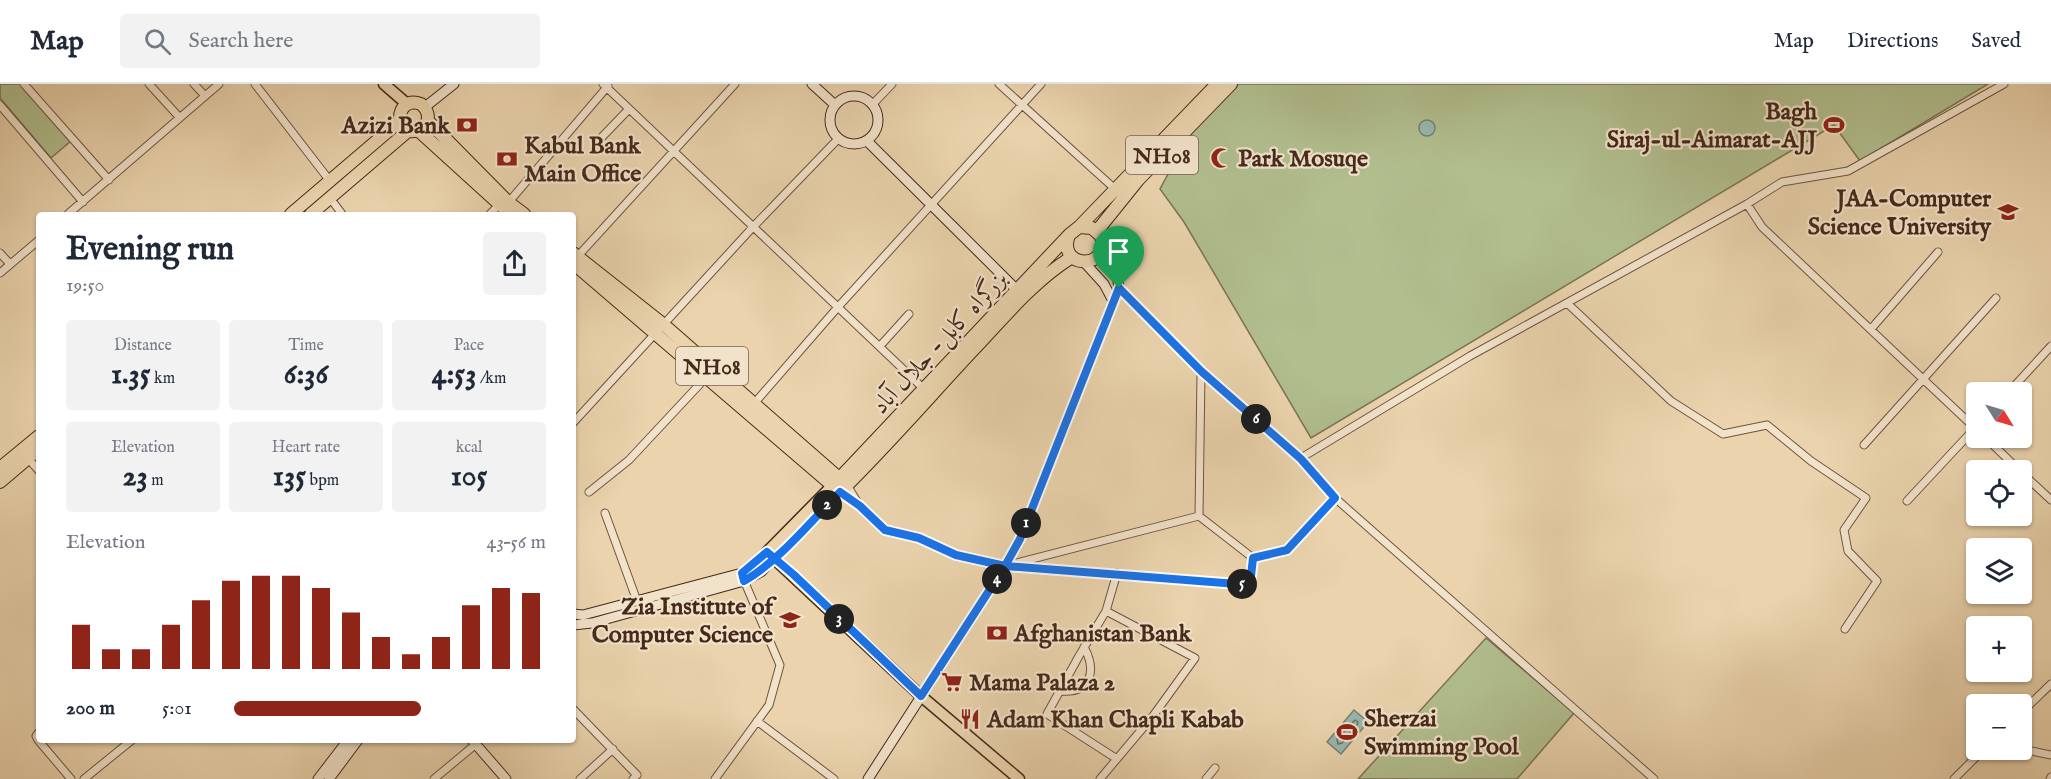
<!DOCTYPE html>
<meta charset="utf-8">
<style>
body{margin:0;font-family:"IM FELL English",Amiri,serif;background:#f2f2f3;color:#1f2937;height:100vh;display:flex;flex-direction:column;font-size:22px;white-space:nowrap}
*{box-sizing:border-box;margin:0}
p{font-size:20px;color:#747a83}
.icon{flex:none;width:33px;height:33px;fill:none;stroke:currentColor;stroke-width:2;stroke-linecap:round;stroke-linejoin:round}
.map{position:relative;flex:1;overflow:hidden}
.side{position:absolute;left:36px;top:128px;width:540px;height:531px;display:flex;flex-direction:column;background:#fff;border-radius:6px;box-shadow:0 2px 4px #0004}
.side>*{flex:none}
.needle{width:39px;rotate:127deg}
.controls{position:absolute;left:1966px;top:298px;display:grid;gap:12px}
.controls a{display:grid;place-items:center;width:66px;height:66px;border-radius:6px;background:#fff;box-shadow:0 2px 4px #0004;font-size:30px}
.pin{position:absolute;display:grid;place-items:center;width:51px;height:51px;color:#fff;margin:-62px -26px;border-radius:50% 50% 50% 0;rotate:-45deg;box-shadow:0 0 6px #0007}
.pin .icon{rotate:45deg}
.km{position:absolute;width:30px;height:30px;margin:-15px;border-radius:50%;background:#222;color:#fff;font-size:16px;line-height:30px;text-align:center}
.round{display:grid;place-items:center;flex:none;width:63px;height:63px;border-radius:6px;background:#f2f2f3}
.head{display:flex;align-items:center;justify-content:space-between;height:102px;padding:0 30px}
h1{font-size:33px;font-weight:800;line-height:45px}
.stats{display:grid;grid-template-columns:repeat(3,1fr);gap:9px;height:102px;padding:6px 30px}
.stats div{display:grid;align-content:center;border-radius:6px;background:#f2f2f3;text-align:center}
.stats b{font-size:30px;font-weight:800}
.stats small{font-size:16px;font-weight:400}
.stats p{font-size:16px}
.chart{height:168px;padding:12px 30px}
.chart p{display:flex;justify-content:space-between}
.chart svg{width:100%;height:108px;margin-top:6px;stroke:#8f2418;stroke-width:6}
ul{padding:0 30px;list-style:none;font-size:20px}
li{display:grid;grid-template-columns:96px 72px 1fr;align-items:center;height:45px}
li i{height:15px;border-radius:8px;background:#8f2418}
header{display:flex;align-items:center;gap:36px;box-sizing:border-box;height:84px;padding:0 30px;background:#fff;border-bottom:2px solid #e0e1e3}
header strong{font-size:28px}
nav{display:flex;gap:33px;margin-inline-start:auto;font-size:21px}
.search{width:420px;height:54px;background:#f2f2f3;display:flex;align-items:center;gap:15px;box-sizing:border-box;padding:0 21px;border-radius:6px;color:#747a83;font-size:22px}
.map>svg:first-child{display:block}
.green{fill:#b1be8e;stroke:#7b7454;stroke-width:1.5}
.water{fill:#98b7af;stroke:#777e74;stroke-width:1.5}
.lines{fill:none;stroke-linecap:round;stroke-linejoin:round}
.shore{stroke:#6e7065;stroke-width:1.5}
.minor-casing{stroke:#6e5440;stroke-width:9}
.secondary-casing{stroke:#45291b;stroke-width:11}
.primary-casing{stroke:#45291b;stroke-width:13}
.trunk-casing{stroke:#45291b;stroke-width:14}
.minor{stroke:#f1e2ca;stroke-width:7}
.secondary{stroke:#f1e2ca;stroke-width:9}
.primary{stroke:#ead3ad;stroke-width:10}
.trunk{stroke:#ead3ad;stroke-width:12}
.route-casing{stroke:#fff;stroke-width:12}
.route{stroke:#1a73e8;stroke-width:8}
.labels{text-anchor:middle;stroke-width:4.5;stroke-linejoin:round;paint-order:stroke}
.shield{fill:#f1e2ca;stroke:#796050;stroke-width:1.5}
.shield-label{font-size:22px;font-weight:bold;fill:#45291b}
.poi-label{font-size:24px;font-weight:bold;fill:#45291b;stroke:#f1e2ca;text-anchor:start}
.street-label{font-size:24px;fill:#45291b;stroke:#f1e2ca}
</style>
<header>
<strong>Map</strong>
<div class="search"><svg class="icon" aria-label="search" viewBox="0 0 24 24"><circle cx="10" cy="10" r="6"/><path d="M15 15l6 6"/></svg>Search here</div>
<nav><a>Map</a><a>Directions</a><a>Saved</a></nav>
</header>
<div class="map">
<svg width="2051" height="695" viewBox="0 0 2051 695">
<rect width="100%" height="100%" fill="#ead3ad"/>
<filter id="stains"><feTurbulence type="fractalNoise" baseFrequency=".00333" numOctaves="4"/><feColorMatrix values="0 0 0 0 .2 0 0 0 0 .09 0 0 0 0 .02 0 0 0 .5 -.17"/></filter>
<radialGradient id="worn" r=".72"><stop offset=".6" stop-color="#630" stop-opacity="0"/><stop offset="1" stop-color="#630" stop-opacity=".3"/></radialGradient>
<!-- green -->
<path class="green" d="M0 0H21L71 57 51 74 0 14Z
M1238 0H1988L1860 77 1834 41 1311 354 1184 138 1160 105 1194 42Z
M1486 554 1574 629 1517 695H1358Z"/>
<!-- water -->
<path class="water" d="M1419 44a8 8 0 1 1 16 0a8 8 0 1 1-16 0Z
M1354 626 1368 638 1341 670 1327 658Z"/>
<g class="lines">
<!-- shore -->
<path class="shore" d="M1355 636 1358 638 1357 641 1342 659 1338 660 1337 655Z"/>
<!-- minor casing -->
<g class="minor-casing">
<path id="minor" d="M24 0 109 96
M149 0 180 34
M194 0 205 12
M255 0 330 97
M603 0 924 305
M999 0 1115 105
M873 20 892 0
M0 21 83 118
M601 54 629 25
M330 114 342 130
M508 119 608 2
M1747 120 1762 143 1977 346
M68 130 219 0
M490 130 499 121
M0 169 10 180
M577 173 735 0
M0 189 39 156
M1119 204 1201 287 1301 374 1470 272 1747 120 1782 98 1848 87 2004 0
M1567 219 1671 317 1723 350 1767 341 1811 377 1866 414 1844 446 1848 467 1877 497 1845 545
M1871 245 1938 168
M880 262 909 230
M1201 287 1199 432 1253 474
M2008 309 2051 262
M752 322 838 223 1041 0
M573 339 753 143 838 55
M1986 354 2020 387
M1864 361 1996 214
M27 373 39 387
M2022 389 2051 416
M847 401 858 419
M589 408 629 376 700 300 703 290
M840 408 860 422 885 446 919 454 956 471 1005 482 1250 501 1253 474 1287 466 1335 414 1301 374
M1335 414 1654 695
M1907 417 1976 343
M605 429 637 517
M1013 480 1199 432
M1117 489 1106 527 1079 572 1047 630 1117 675
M1060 607C1091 610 1097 587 1084 563
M573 625 637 691 633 695
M2022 628 2051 600
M757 637 834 695
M39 648 36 652 38 656 71 695
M2022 665 2051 671
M84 695 132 656
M434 695 476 660
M580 695 613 665
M715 695 769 621 780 581 743 494
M1100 695 1153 632 1195 574 1106 527
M1206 695 1215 684
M1954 695 1983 666
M2050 695 2051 693"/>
</g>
<!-- secondary casing -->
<g class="secondary-casing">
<path id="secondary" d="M812 0 835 21
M830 36a24 24 0 1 1 48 0a24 24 0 1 1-48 0Z
M425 23 454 0
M867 57 1017 206
M1084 178 1104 200 1113 217
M573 530 583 531 742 489 767 468
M573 541 592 539 744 497 761 488 774 474
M472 656 506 695
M318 695 348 656
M329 695 358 656
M868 695 1005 482 1020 455 1119 204C1117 187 1113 177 1102 164"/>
</g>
<!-- primary casing -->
<g class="primary-casing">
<path id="primary" d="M384 0 407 20
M833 401 767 468 921 612 1019 695
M774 474 840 408"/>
</g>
<!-- trunk casing -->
<g class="trunk-casing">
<path id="trunk" d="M428 37 508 118 524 130
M419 47 507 127
M291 130 400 37
M311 130 408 47C426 50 435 32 421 20 408 15 399 23 400 37L408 47
M1079 143 1092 144 1101 152C1111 187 1056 185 1069 151L1079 143 1217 0
M1097 147 1138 96 1231 0
M573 169 664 241 847 401
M573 179 840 408C887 362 930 312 975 264 1005 232 1035 196 1072 173
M0 384 39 352
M0 398 39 365
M835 399 1069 151"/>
</g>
<!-- minor -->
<use href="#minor" class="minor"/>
<!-- secondary -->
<use href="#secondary" class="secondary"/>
<!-- primary -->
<use href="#primary" class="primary"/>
<!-- trunk -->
<use href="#trunk" class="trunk"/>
</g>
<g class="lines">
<!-- route casing -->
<g class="route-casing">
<path id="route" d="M1119 204 1020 455 1005 482 956 471 919 454 885 446 860 422 840 408C811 437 779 477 744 497L742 489 767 468C776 476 785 483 794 491L921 612 1005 482 1250 501 1253 474 1287 466 1335 414 1301 375 1201 287 1119 204"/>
</g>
<!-- route -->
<use href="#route" class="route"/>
</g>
<!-- icons -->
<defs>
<g id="bank-bare" transform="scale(1.62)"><path d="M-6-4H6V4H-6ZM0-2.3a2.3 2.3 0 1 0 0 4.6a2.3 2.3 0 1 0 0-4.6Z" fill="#8f2418" stroke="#f1e2ca" stroke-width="2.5" paint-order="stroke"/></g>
<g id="stadium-bare" transform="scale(1.62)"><path d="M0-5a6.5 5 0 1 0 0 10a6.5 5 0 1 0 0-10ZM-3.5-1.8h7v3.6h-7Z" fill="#8f2418" stroke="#f1e2ca" stroke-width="2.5" paint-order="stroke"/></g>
<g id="mosque-bare" transform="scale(1.62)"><path d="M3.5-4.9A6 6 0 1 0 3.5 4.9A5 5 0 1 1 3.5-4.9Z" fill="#8f2418" stroke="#f1e2ca" stroke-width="2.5" paint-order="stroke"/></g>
<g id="university-bare" transform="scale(1.62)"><path d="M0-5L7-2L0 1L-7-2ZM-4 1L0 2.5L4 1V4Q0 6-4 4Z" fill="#8f2418" stroke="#f1e2ca" stroke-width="2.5" paint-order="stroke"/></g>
<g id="supermarket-bare" transform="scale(1.62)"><path d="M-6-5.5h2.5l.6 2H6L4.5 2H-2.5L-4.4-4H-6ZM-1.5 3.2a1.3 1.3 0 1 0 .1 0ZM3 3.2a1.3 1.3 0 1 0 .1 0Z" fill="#8f2418" stroke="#f1e2ca" stroke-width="2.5" paint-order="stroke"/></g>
<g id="restaurant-bare" transform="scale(1.62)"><path d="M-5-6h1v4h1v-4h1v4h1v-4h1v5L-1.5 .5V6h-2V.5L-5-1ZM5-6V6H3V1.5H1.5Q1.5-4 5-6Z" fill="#8f2418" stroke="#f1e2ca" stroke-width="2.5" paint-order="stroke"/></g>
</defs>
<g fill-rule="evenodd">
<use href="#bank-bare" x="467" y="41"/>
<use href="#stadium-bare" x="1834" y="41"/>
<use href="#mosque-bare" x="1221" y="74"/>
<use href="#bank-bare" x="507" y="75"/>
<use href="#university-bare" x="2008" y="128"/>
<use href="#university-bare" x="790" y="536"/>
<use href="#bank-bare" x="997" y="549"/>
<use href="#supermarket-bare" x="952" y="598"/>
<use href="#restaurant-bare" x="970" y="635"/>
<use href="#stadium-bare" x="1347" y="648"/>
</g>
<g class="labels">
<!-- shield labels -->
<g class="shield">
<rect x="1126" y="52" width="72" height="38" rx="4.5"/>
<rect x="676" y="263" width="72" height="38" rx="4.5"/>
</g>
<g class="shield-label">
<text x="1162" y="79">NH08</text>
<text x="712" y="290">NH08</text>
</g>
<!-- poi labels -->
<g class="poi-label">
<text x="1817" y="35" text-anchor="end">Bagh<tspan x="1817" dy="28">Siraj-ul-Aimarat-AJJ</tspan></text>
<text x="450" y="49" text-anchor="end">Azizi Bank</text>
<text x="524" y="69">Kabul Bank<tspan x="524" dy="28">Main Office</tspan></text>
<text x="1238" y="82">Park Mosuqe</text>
<text x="1991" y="122" text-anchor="end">JAA-Computer<tspan x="1991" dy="28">Science University</tspan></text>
<text x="773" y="530" text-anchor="end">Zia Institute of<tspan x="773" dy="28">Computer Science</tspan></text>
<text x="1014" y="557">Afghanistan Bank</text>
<text x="969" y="606">Mama Palaza 2</text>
<text x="1364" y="642">Sherzai<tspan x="1364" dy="28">Swimming Pool</tspan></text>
<text x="987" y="643">Adam Khan Chapli Kabab</text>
</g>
<!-- street labels -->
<g class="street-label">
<text transform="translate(939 258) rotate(-47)" y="8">بزرگراه کابل- جلال آباد</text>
</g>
</g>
<rect width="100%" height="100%" filter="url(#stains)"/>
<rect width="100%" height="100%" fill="url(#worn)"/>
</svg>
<div class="controls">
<a><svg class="needle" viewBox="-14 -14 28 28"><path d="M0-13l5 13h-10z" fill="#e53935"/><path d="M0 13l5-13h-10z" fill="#747a83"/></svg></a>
<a><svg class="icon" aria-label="locate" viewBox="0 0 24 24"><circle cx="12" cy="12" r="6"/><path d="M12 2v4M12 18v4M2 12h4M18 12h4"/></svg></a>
<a><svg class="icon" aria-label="layers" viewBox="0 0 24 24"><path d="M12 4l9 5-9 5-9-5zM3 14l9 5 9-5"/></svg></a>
<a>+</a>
<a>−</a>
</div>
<div class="pin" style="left:1119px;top:204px;background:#1e9e55"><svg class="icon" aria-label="arrive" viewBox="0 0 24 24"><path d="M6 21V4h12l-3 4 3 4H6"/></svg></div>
<b class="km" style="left:1026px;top:439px">1</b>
<b class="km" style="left:827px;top:421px">2</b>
<b class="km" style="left:839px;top:535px">3</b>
<b class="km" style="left:997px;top:495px">4</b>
<b class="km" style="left:1242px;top:500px">5</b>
<b class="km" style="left:1256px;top:335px">6</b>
<section class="side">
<div class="head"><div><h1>Evening run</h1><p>19:50</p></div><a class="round"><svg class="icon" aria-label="share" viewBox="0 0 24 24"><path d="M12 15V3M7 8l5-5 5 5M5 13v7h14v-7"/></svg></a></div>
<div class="stats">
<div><p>Distance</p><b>1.35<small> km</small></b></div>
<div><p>Time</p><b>6:36</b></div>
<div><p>Pace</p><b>4:53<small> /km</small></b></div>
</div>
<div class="stats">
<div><p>Elevation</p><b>23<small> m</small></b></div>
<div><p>Heart rate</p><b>135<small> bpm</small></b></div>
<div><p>kcal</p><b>105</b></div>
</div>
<div class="chart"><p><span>Elevation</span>43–56 m</p>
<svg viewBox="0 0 160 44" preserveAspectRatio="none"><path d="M5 44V26M15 44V36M25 44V36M35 44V26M45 44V16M55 44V8M65 44V6M75 44V6M85 44V11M95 44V21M105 44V31M115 44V38M125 44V31M135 44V18M145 44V11M155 44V13"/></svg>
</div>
<ul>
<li><b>200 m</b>5:01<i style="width:60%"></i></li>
</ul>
</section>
</div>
